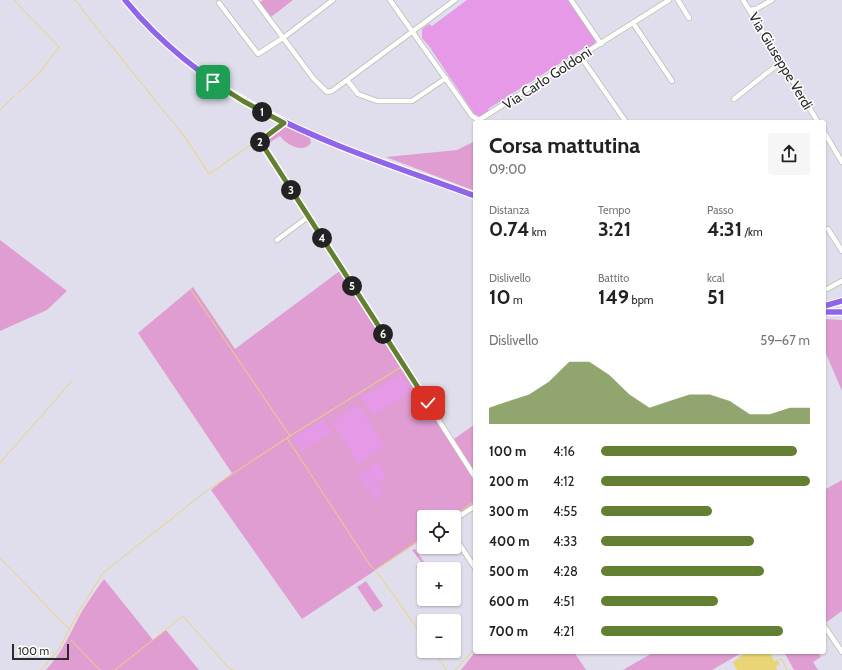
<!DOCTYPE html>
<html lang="it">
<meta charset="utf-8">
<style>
body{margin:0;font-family:Cabin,sans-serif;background:#f6f6f6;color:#222;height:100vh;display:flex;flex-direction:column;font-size:15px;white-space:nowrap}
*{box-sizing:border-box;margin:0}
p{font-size:13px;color:#767676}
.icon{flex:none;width:22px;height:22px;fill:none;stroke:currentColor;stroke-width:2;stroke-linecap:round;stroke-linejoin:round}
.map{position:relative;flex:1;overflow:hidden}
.side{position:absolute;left:473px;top:120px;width:353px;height:534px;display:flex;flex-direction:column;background:#fff;border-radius:4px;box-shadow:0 1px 3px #0004}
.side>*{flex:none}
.buttons{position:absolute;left:417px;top:510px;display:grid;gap:8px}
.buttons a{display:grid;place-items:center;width:44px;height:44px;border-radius:4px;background:#fff;box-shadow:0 1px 3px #0004;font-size:20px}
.scale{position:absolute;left:12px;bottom:10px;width:57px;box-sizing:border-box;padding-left:4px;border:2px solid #2b2b2b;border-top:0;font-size:11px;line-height:14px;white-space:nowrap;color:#2b2b2b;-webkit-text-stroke:3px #fff;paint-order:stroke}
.pin{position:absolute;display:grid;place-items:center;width:34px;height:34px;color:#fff;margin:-17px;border-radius:8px;box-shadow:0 2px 6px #0006}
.km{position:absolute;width:20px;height:20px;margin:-10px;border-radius:50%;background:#222;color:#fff;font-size:11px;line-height:20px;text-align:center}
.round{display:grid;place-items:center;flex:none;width:42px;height:42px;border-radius:4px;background:#f6f6f6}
.overview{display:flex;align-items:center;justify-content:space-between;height:68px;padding:0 16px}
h1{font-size:22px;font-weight:800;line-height:30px}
.figures{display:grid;grid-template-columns:repeat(3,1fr);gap:6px;height:68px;padding:4px 16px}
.figures div{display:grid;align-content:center}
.figures b{font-size:20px;font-weight:800}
.figures small{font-size:11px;font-weight:400}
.figures p{font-size:11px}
.chart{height:112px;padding:8px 16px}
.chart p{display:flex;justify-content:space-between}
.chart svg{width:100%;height:72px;margin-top:4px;fill:#638032;opacity:.7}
ul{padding:0 16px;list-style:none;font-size:13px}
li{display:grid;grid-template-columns:64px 48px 1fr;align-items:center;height:30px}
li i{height:10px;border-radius:5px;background:#638032}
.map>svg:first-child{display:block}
.green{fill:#e09dd2}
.pitch{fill:#e599e7}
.water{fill:#e9d576}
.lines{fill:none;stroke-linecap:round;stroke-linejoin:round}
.stream{stroke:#e9d576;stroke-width:1}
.minor-casing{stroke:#b9beb1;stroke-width:6}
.major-casing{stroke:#fff;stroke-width:8}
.minor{stroke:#fff;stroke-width:4.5}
.major{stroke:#9065ea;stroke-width:5.5}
.route-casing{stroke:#fff;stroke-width:8}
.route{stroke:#638032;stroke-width:5}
.labels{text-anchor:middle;stroke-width:3;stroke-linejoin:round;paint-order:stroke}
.street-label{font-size:14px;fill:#2b2b2b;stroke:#fff}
</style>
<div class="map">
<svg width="842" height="670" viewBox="0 0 842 670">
<rect width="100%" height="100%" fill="#e0deec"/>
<!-- green -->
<path class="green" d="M263 0H293L271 17 260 2Z
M283 126 310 137 311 143C302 154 287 145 280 136L264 146 261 140Z
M475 141V191L386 157 457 150Z
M0 240 67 291 47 310 0 331Z
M341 270 475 481V503L454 517H424V538L302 619 211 490 232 473 138 333 193 287 235 349Z
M824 319 842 320V391L824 349Z
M475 424V474L454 439Z
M842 480V611L824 624V490Z
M415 549 429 569H424V578L416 567 422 563 412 550Z
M104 579 153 640 166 630 199 670H46C64 650 69 635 81 613 88 601 96 590 104 579Z
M366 581 383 606 374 612 357 587Z
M475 652H574L586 670H461Z
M654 652H743L712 670H623Z
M784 652H818L821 657 813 662 818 670H794Z"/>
<!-- pitch -->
<path class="pitch" d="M467 0H569L596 40 594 45 588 48 587 46 488 109 490 112 483 117 475 115 429 46 422 38V29L429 24 432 26Z
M400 375 410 392 373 415 362 398Z
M358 405 385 446 359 464 332 423Z
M323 420 331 433 301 451 293 438Z
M377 462 387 476 377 483 367 469Z
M367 470 377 484 368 490 358 477Z
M377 485 384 494 375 500 369 491Z"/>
<!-- water -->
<path class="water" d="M746 652H770L774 661 777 660 780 664 776 667 777 670H737L733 662Z"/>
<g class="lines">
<!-- stream -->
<path class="stream" d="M14 0 59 47 40 72 17 94
M75 0 104 37
M106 39 187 140 209 174 259 139
M0 110 15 95
M290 436 401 367
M287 438 370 565 375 570 424 537
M0 463 72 381
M453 517 475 501
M0 558 69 629
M377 572 424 638
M71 640 100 670
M433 651 447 670
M778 660 782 659 787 670
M41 670 59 649 79 611 103 573 205 492 290 436 191 290
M115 670 183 616 228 667 233 670
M455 670 475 649"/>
<!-- minor casing -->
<g class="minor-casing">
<path id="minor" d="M255 0 313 78 327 92 332 91 455 0
M390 0 472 116 479 120 669 0
M571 0 601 44
M678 0 689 18
M743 0 818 122
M219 3 258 54 283 38 333 0
M749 10 756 9 772 0
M633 23 672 81
M581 57 626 122
M347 80 358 94 377 101H412L446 78
M734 99 781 62
M284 123 260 141 475 477
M824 132 842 162
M828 229 842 251
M277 240 308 217
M824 289H827L842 281
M454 520 475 506
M454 536 475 568
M825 627 842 652"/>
</g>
<!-- major casing -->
<g class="major-casing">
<path id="major" d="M125 0C218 114 343 147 475 196
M824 306 842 301
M824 312H842"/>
</g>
<!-- minor -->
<use href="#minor" class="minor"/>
<!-- major -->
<use href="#major" class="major"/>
</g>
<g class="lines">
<!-- route casing -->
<g class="route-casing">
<path id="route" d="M213 82 243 101 284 123 260 141 428 403"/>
</g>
<!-- route -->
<use href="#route" class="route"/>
</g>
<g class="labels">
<!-- street labels -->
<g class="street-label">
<text transform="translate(781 61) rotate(59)" y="5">Via Giuseppe Verdi</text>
<text transform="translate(547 78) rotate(-33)" y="5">Via Carlo Goldoni</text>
</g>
</g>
</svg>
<div class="buttons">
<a><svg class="icon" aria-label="locate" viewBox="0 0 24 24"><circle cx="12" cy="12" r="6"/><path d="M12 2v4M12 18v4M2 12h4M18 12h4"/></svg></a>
<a>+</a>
<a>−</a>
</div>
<div class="scale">100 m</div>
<div class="pin" style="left:213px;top:82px;background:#1e9e55"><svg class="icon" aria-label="arrive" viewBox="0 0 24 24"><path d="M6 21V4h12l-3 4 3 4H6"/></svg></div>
<div class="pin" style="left:428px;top:403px;background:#d93025"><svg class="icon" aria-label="check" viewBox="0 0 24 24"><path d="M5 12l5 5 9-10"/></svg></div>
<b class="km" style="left:262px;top:112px">1</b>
<b class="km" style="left:260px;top:142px">2</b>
<b class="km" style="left:291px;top:190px">3</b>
<b class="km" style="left:322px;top:238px">4</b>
<b class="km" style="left:352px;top:286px">5</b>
<b class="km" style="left:383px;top:334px">6</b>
<section class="side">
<div class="overview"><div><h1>Corsa mattutina</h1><p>09:00</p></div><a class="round"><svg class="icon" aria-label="share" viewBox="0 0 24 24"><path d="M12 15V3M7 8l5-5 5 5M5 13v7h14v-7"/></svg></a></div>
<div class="figures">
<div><p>Distanza</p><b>0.74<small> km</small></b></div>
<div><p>Tempo</p><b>3:21</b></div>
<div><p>Passo</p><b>4:31<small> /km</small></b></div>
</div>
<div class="figures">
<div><p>Dislivello</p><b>10<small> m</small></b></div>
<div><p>Battito</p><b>149<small> bpm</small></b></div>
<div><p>kcal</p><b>51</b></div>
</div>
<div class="chart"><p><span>Dislivello</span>59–67 m</p>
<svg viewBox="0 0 160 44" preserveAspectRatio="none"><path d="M0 44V34L10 30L20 26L30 18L40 6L50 6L60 14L70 26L80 34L90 30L100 26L110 26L120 30L130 38L140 38L150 34L160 34V44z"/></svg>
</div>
<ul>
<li><b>100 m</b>4:16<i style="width:94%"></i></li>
<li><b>200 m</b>4:12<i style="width:100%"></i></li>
<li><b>300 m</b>4:55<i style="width:53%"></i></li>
<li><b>400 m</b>4:33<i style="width:73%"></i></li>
<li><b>500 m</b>4:28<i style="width:78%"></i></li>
<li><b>600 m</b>4:51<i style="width:56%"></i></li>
<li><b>700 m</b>4:21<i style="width:87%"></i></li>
</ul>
</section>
</div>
